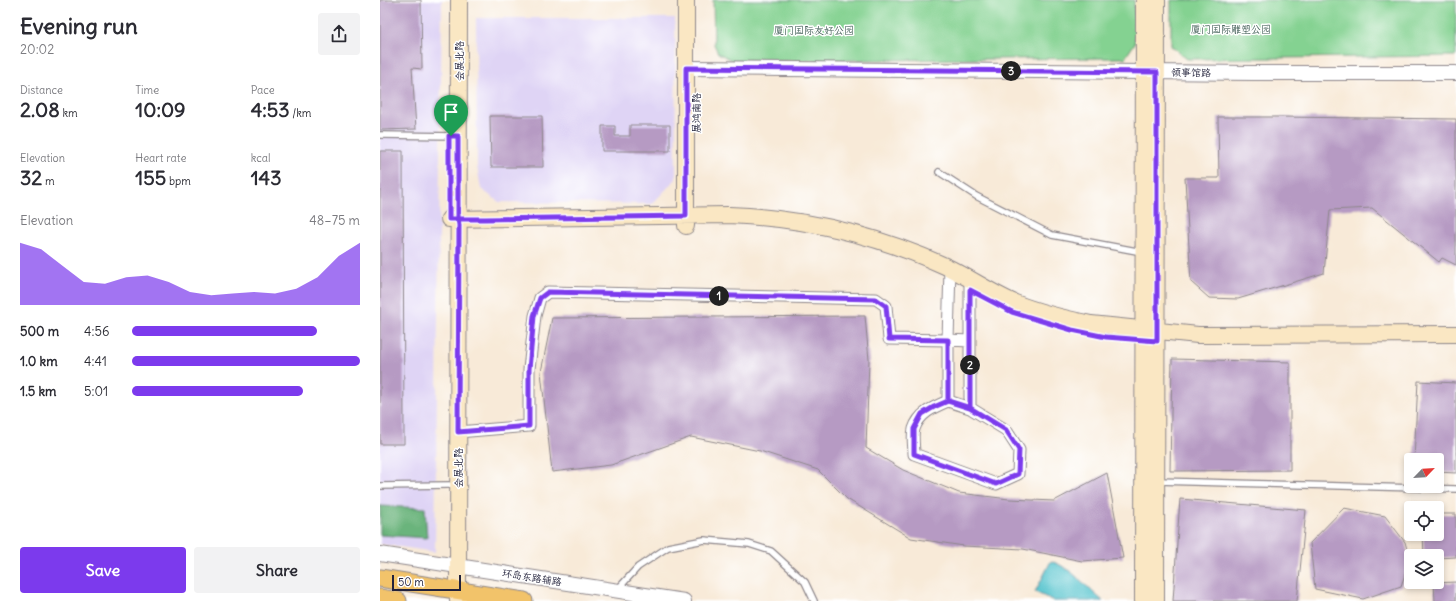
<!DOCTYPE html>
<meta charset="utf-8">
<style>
body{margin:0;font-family:Delius,"LXGW WenKai TC",sans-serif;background:#f2f2f3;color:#2b2b33;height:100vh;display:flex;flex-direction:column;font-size:15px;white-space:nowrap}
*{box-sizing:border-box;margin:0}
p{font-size:13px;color:#7c7c81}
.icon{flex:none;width:22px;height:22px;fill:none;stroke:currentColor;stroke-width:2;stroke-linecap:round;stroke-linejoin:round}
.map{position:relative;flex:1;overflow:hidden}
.side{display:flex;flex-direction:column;background:#fff;width:380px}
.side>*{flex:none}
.needle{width:26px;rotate:65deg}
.controls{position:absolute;left:1024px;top:453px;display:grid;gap:8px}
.controls a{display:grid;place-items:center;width:40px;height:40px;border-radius:4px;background:#fff;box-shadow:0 2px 6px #0003;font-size:20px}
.scale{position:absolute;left:12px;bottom:10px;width:69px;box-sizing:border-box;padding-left:4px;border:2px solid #22223b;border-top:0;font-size:11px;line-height:14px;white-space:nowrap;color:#22223b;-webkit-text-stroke:3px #fff;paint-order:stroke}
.pin{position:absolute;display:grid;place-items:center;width:34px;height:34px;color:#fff;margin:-41px -17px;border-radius:50% 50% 50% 0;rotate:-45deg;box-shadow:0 0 4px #0007}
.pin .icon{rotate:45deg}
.km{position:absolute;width:20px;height:20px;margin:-10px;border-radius:50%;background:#222;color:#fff;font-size:11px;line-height:20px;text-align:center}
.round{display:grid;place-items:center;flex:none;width:42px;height:42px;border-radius:4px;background:#f2f2f3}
.head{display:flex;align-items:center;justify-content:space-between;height:68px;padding:0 20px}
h1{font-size:22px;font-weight:700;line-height:30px}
.stats{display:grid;grid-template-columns:repeat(3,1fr);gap:6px;height:68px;padding:4px 20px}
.stats div{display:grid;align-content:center}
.stats b{font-size:20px;font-weight:700}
.stats small{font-size:11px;font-weight:400}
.stats p{font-size:11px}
.chart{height:112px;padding:8px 20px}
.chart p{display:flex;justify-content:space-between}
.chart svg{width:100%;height:72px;margin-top:4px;fill:#7c3aed;opacity:.7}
.action{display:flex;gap:8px;margin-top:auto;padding:8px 20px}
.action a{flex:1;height:46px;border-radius:4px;background:#7c3aed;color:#fff;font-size:16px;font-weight:700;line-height:46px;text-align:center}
.action a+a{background:#f2f2f3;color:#2b2b33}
ul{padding:0 20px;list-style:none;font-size:13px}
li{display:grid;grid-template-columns:64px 48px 1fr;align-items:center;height:30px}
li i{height:10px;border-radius:5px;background:#7c3aed}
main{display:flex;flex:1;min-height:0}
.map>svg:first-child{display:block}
.built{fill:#dfd4f5}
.green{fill:#84d291;stroke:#537a66}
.forest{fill:#6bb47b;stroke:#466b5b}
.water{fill:#57c4ce;stroke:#3c7384}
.building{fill:#b69ac3}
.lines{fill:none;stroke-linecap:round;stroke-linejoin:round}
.service-casing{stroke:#8d868a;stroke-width:8}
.minor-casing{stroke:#8d868a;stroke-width:13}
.tertiary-casing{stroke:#8d868a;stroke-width:16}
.secondary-casing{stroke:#8d868a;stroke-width:18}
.primary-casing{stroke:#8d868a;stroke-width:19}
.service{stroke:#fff;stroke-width:5.5}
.minor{stroke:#fff;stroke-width:11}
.tertiary{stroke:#fff;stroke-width:14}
.secondary{stroke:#fae7c3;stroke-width:16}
.primary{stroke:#f2c36a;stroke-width:17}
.route-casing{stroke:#fff;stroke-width:8}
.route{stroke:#7c3aed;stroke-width:5}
.labels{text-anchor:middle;stroke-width:3;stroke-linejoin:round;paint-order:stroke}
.park-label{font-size:10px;fill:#446059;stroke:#fff}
.street-label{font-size:10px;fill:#22223b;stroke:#fff}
</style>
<main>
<section class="side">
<div class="head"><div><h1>Evening run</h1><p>20:02</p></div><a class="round"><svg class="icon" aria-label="share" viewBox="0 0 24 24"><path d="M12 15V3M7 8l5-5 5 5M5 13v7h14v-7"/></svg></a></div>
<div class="stats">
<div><p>Distance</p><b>2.08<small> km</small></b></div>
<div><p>Time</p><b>10:09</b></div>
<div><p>Pace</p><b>4:53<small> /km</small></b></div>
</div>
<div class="stats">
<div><p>Elevation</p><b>32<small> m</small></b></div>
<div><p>Heart rate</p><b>155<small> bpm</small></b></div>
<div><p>kcal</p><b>143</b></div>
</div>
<div class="chart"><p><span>Elevation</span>48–75 m</p>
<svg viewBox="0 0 160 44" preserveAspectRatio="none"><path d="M0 44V6L10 10L20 20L30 30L40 31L50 27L60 26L70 30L80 36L90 38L100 37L110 36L120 37L130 34L140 27L150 14L160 6V44z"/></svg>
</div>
<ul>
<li><b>500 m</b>4:56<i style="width:81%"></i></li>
<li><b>1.0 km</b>4:41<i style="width:100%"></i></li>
<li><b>1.5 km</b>5:01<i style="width:75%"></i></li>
</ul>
<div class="action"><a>Save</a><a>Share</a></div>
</section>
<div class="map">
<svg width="1076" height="601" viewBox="0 0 1076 601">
<rect width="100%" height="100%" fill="#fff"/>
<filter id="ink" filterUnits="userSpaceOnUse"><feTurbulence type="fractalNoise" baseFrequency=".025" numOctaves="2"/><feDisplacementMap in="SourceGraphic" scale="8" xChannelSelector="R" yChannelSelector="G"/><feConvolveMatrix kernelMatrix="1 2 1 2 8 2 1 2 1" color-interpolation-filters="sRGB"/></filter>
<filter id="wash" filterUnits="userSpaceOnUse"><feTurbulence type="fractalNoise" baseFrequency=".012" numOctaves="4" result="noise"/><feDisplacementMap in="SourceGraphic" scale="16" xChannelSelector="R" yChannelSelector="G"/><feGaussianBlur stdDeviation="0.9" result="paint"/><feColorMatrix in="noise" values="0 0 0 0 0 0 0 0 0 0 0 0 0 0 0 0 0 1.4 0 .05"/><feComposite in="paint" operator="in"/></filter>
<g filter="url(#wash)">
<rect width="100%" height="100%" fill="#f8ead8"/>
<!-- built -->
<path class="built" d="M0 0H62L55 552 0 544Z
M96 18H295L296 179 272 204 119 202 101 189 97 166Z"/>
<!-- green -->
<path class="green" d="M333 0H754L755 43 745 58 354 61 338 53 334 44Z
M791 0H1076V56L807 59 791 46Z"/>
<!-- forest -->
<path class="forest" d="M0 506 45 508 47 538 0 535Z"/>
<!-- water -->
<path class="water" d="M671 561C692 568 706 587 723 601H674L655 592Z"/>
<g id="blocks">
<!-- building -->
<path class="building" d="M0 0H41L42 69 32 68 36 129 0 130Z
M110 116H162L163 167H111Z
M838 117H899L1076 119V265L1062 258 1059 262 992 208 950 210 944 273 858 299 829 298 811 282 805 178H839Z
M250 125H290V151H222V126H235V136H250Z
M0 151H23L24 444H0Z
M485 316 489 360 486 448 523 470 579 493 629 499 674 501 727 473 743 558 702 561 643 549 584 546 531 538 467 499 438 470 380 451 311 437 231 465 172 472 161 372 172 318Z
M792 359 910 362V470L790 471Z
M1038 381 1076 383V473L1057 472V460H1034Z
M800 499 926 510 917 601H793Z
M964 508 1005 516 1025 542 1030 560 1021 586 983 599 935 589 930 543Z
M1057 514H1076V557L1057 558V556H1044L1043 534H1057Z
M1076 582V601H1055L1054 583Z"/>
</g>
</g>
<g filter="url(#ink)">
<use href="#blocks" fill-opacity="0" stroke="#8d868a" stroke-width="1"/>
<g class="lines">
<!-- service casing -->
<g class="service-casing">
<path id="service" d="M0 135 78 136
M559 172 596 196 672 235 762 252
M777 481 1076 489
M0 486 69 485
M237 590 258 567 288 547 324 540 369 544 391 551 425 582 434 601"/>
</g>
<!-- minor casing -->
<g class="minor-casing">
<path id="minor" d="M570 268 568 340 590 341
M590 279V408
M78 432 149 426V369L155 316 160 298 168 292 496 299 506 306 509 339 568 340V401C554 407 539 413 534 429 532 436 534 447 534 454L616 484 638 474 639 450 626 430 590 408 568 401"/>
</g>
<!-- tertiary casing -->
<g class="tertiary-casing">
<path id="tertiary" d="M306 68 873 73H1076
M0 554 304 601"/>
</g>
<!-- secondary casing -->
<g class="secondary-casing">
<path id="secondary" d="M69 219 349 215C426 218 495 234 565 266 589 277 611 293 635 303 658 312 686 319 711 324L818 335 1076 334
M306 226V0
M78 601 79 0
M763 601 764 0
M776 601 777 0"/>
</g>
<!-- primary casing -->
<g class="primary-casing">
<path id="primary" d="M0 578 144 601
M0 598 18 601"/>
</g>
<!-- service -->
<use href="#service" class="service"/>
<!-- minor -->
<use href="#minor" class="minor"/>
<!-- tertiary -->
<use href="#tertiary" class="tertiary"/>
<!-- secondary -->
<use href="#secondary" class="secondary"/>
<!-- primary -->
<use href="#primary" class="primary"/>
</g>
</g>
<g class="lines" filter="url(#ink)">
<!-- route casing -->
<g class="route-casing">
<path id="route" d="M71 136H78V219L79 225 78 432 149 426V369L154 316 160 298 168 292 496 299 506 306 509 339 568 340V401L590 408 626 430 639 450 638 474 616 484 534 454V429L542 414 554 407 568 401 590 408V290L632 312 692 330 726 337 777 341V72L306 68V216L105 219C93 219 81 219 69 219V136H71"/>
</g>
<!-- route -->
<use href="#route" class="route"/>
</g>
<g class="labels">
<!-- park labels -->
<g class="park-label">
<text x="851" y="33">厦门国际雕塑公园</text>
<text x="434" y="34">厦门国际友好公园</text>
</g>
<!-- street labels -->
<g class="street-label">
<text transform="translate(79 61) rotate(-90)" y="4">会展北路</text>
<text transform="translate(811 72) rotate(1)" y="4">领事馆路</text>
<text transform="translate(316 113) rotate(-90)" y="4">展鸿南路</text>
<text transform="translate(78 468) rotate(-90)" y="4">会展北路</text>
<text transform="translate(152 577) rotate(9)" y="4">环岛东路辅路</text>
</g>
</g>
</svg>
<div class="controls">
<a><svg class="needle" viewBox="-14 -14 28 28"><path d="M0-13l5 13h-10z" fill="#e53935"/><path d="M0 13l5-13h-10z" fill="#7c7c81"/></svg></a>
<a><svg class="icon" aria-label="locate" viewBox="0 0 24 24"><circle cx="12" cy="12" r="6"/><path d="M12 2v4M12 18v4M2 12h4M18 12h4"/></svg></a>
<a><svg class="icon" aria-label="layers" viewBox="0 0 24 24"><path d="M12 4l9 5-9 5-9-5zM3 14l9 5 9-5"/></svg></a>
</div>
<div class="scale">50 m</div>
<div class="pin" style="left:71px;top:136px;background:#1e9e55"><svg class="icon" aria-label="arrive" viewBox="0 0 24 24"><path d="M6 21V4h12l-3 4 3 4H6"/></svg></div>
<b class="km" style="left:339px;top:296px">1</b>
<b class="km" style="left:590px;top:365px">2</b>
<b class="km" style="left:631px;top:71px">3</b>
</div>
</main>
